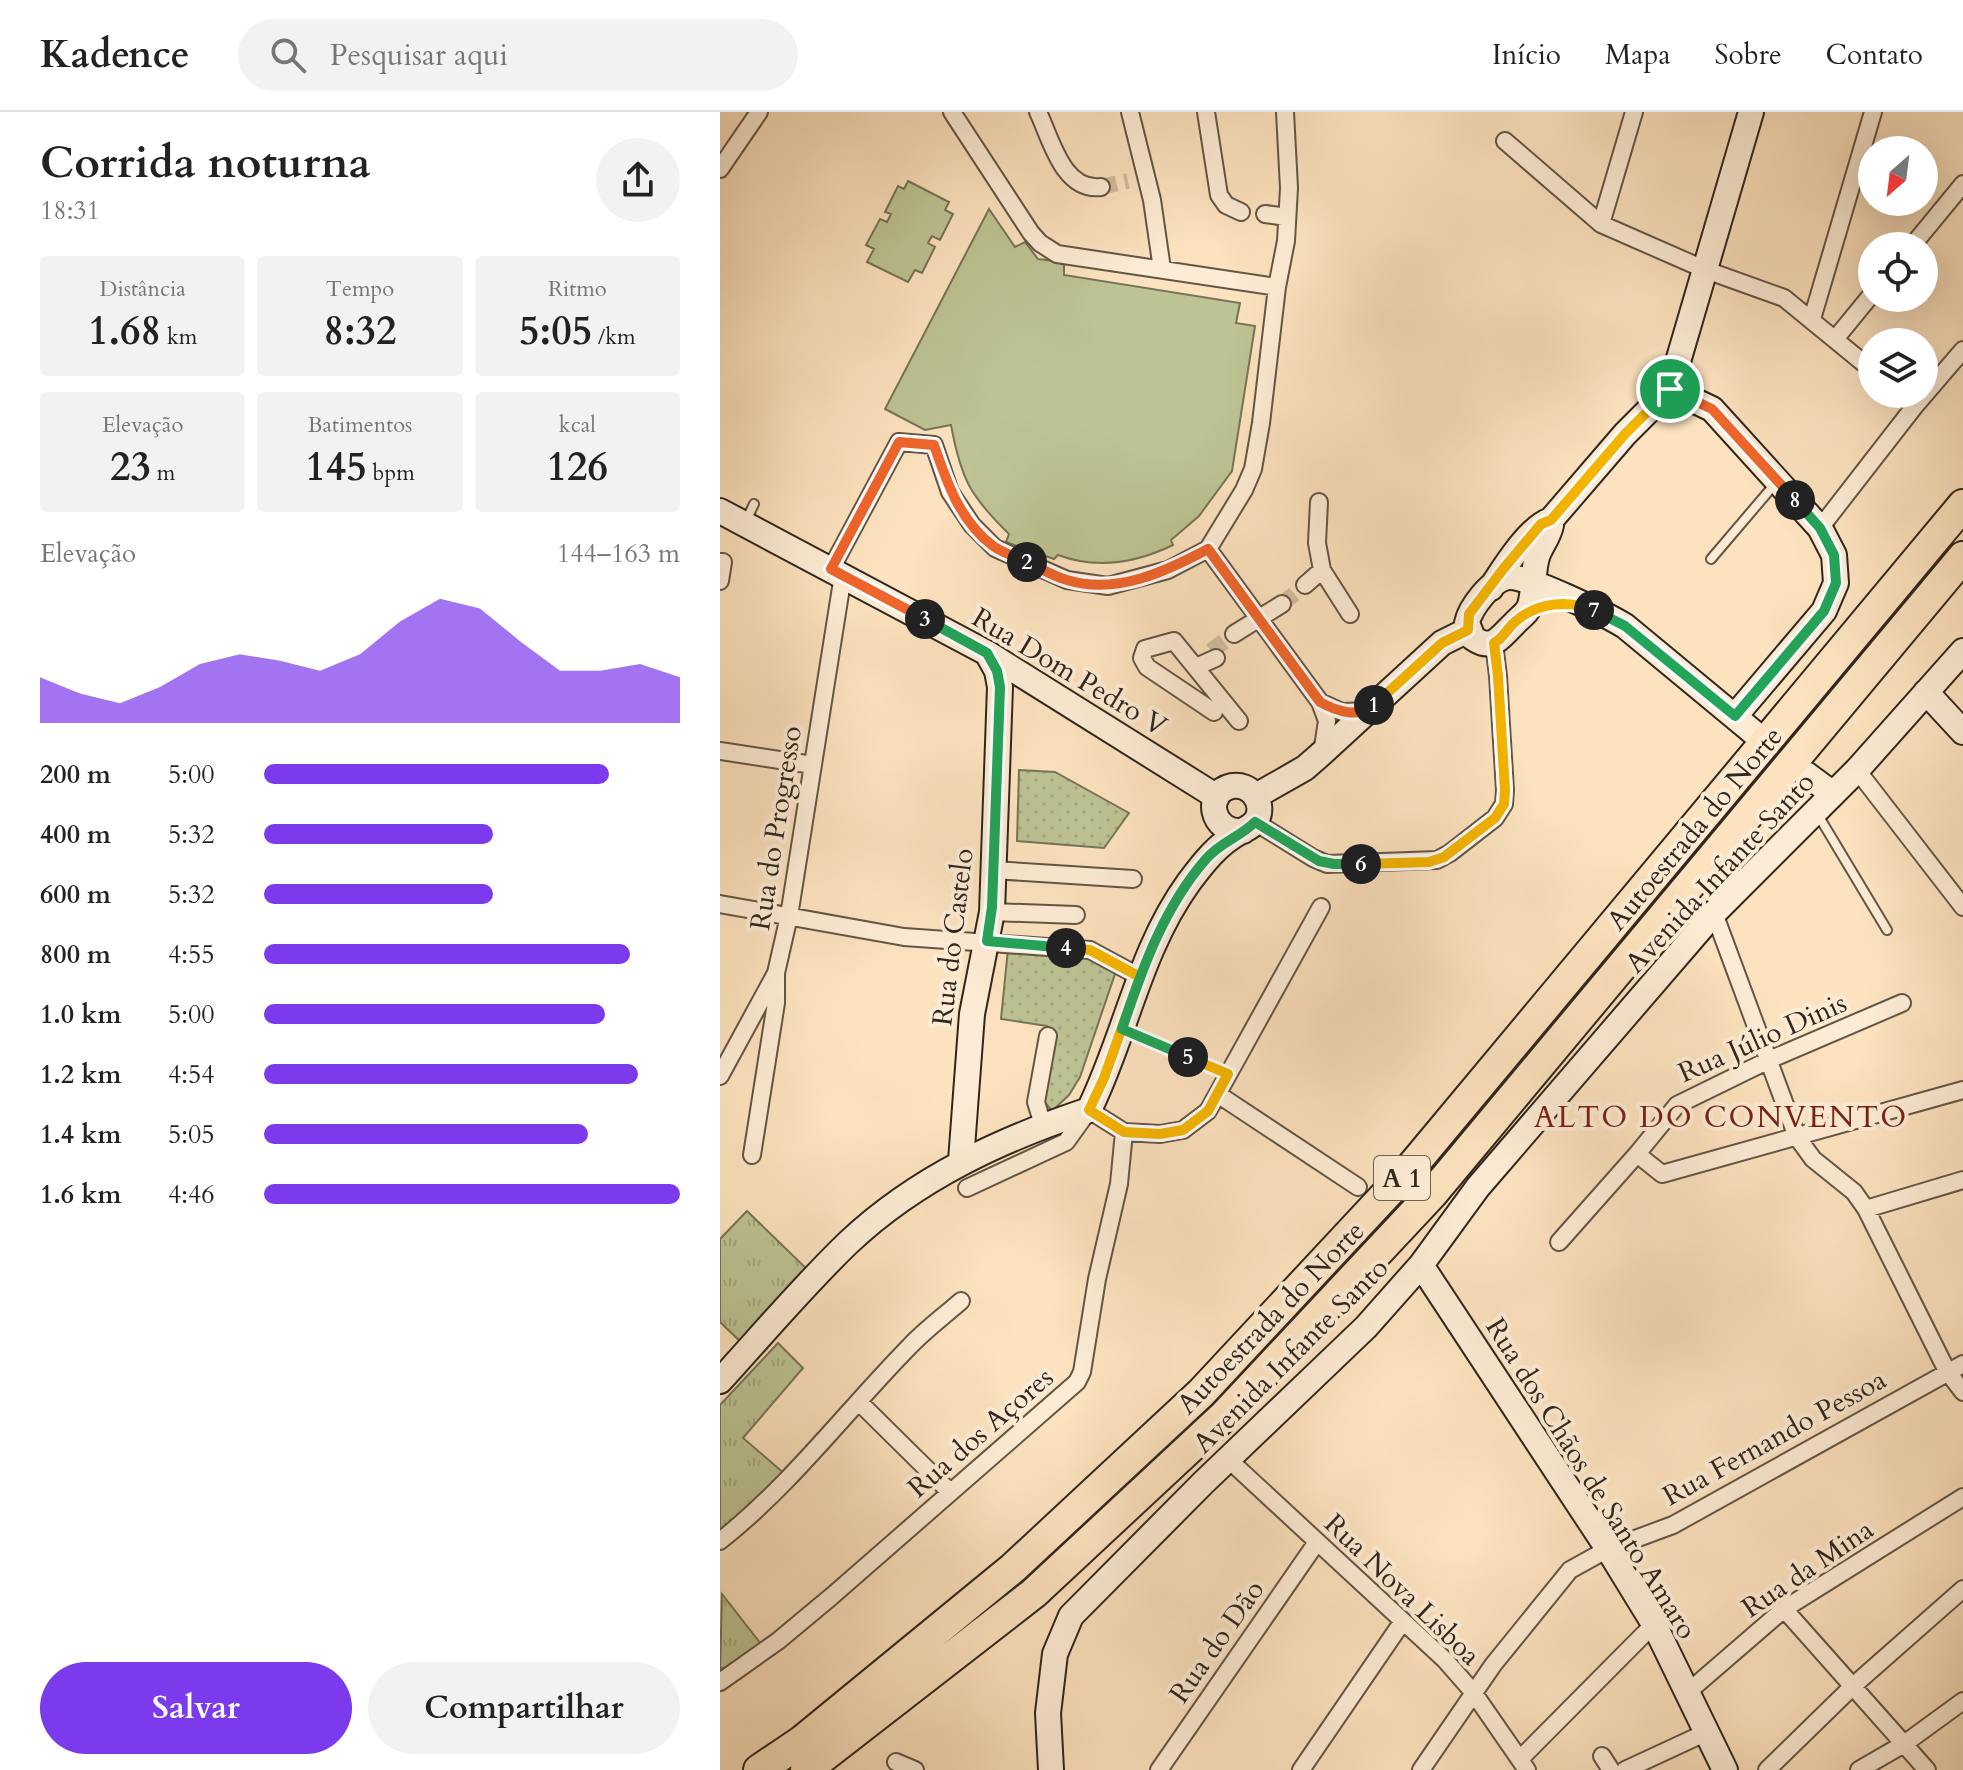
<!DOCTYPE html>
<html lang="pt">
<meta charset="utf-8">
<style>
body{margin:0;font-family:Cardo,serif;background:#f2f2f2;color:#222;height:100vh;display:flex;flex-direction:column;font-size:30px;white-space:nowrap}
*{box-sizing:border-box;margin:0}
p{font-size:26px;color:#767676}
.icon{flex:none;width:44px;height:44px;fill:none;stroke:currentColor;stroke-width:2;stroke-linecap:round;stroke-linejoin:round}
.map{position:relative;flex:1;overflow:hidden}
.drawer{display:flex;flex-direction:column;background:#fff;width:720px}
.drawer>*{flex:none}
.needle{width:52px;rotate:208deg}
.fabs{position:absolute;left:1138px;top:24px;display:grid;gap:16px}
.fabs a{display:grid;place-items:center;width:80px;height:80px;border-radius:50%;background:#fff;box-shadow:0 8px 32px #0002;font-size:40px}
.pin{position:absolute;display:grid;place-items:center;width:68px;height:68px;color:#fff;margin:-34px;border:4px solid #fff;border-radius:50%;box-shadow:0 2px 8px #0007}
.km{position:absolute;width:40px;height:40px;margin:-20px;border-radius:50%;background:#222;color:#fff;font-size:22px;line-height:40px;text-align:center}
.round{display:grid;place-items:center;flex:none;width:84px;height:84px;border-radius:42px;background:#f2f2f2}
.overview{display:flex;align-items:center;justify-content:space-between;height:136px;padding:0 40px}
h1{font-size:44px;font-weight:800;line-height:60px}
.metrics{display:grid;grid-template-columns:repeat(3,1fr);gap:12px;height:136px;padding:8px 40px}
.metrics div{display:grid;align-content:center;border-radius:8px;background:#f2f2f2;text-align:center}
.metrics b{font-size:40px;font-weight:800}
.metrics small{font-size:22px;font-weight:400}
.metrics p{font-size:22px}
.chart{height:224px;padding:16px 40px}
.chart p{display:flex;justify-content:space-between}
.chart svg{width:100%;height:144px;margin-top:8px;fill:#7c3aed;opacity:.7}
.cta{display:flex;gap:16px;margin-top:auto;padding:16px 40px}
.cta a{flex:1;height:92px;border-radius:48px;background:#7c3aed;color:#fff;font-size:32px;font-weight:800;line-height:92px;text-align:center}
.cta a+a{background:#f2f2f2;color:#222}
ul{padding:0 40px;list-style:none;font-size:26px}
li{display:grid;grid-template-columns:128px 96px 1fr;align-items:center;height:60px}
li i{height:20px;border-radius:10px;background:#7c3aed}
header{display:flex;align-items:center;gap:48px;box-sizing:border-box;height:112px;padding:0 40px;background:#fff;border-bottom:2px solid #e0e0e0}
header strong{font-size:38px}
nav{display:flex;gap:44px;margin-inline-start:auto;font-size:28px}
.search{width:560px;height:72px;background:#f2f2f2;display:flex;align-items:center;gap:20px;box-sizing:border-box;padding:0 28px;border-radius:44px;color:#767676;font-size:30px}
main{display:flex;flex:1;min-height:0}
.map>svg:first-child{display:block}
.grass{fill:url(#grass-tufts);stroke:#767458;stroke-width:2}
.park{fill:#bdc393;stroke:#767458;stroke-width:2}
.garden{fill:url(#garden-dots);stroke:#767458;stroke-width:2}
.lines{fill:none;stroke-linecap:round;stroke-linejoin:round}
.street-tunnel{stroke:#d3bc9e;stroke-width:16;stroke-dasharray:16 8;stroke-linecap:butt}
.lane-casing{stroke:#635546;stroke-width:12}
.street-casing{stroke:#635546;stroke-width:20}
.secondary-casing{stroke:#30261e;stroke-width:28}
.highway-casing{stroke:#30261e;stroke-width:34}
.lane{stroke:#fdecd5;stroke-width:8}
.street{stroke:#fdecd5;stroke-width:16}
.secondary{stroke:#fdecd5;stroke-width:24}
.highway{stroke:#fce2be;stroke-width:30}
.split-1-casing{stroke:#fff;stroke-width:16}
.split-2-casing{stroke:#fff;stroke-width:16}
.split-3-casing{stroke:#fff;stroke-width:16}
.split-4-casing{stroke:#fff;stroke-width:16}
.split-5-casing{stroke:#fff;stroke-width:16}
.split-6-casing{stroke:#fff;stroke-width:16}
.split-7-casing{stroke:#fff;stroke-width:16}
.split-8-casing{stroke:#fff;stroke-width:16}
.split-9-casing{stroke:#fff;stroke-width:16}
.split-1{stroke:#f5b400;stroke-width:10}
.split-2{stroke:#f0652b;stroke-width:10}
.split-3{stroke:#f0652b;stroke-width:10}
.split-4{stroke:#22a559;stroke-width:10}
.split-5{stroke:#f5b400;stroke-width:10}
.split-6{stroke:#22a559;stroke-width:10}
.split-7{stroke:#f5b400;stroke-width:10}
.split-8{stroke:#22a559;stroke-width:10}
.split-9{stroke:#f0652b;stroke-width:10}
.labels{text-anchor:middle;stroke-width:8;stroke-linejoin:round;paint-order:stroke}
.shield{fill:#fdecd5;stroke:#6e6155;stroke-width:2}
.shield-label{font-size:26px;font-weight:bold;fill:#30261e}
.street-label{font-size:28px;fill:#30261e;stroke:#fdecd5}
.neighbourhood-label{font-size:30px;letter-spacing:2px;fill:#7a1f14;stroke:#fdecd5}
</style>
<header>
<strong>Kadence</strong>
<div class="search"><svg class="icon" aria-label="search" viewBox="0 0 24 24"><circle cx="10" cy="10" r="6"/><path d="M15 15l6 6"/></svg>Pesquisar aqui</div>
<nav><a>Início</a><a>Mapa</a><a>Sobre</a><a>Contato</a></nav>
</header>
<main>
<section class="drawer">
<div class="overview"><div><h1>Corrida noturna</h1><p>18:31</p></div><a class="round"><svg class="icon" aria-label="share" viewBox="0 0 24 24"><path d="M12 15V3M7 8l5-5 5 5M5 13v7h14v-7"/></svg></a></div>
<div class="metrics">
<div><p>Distância</p><b>1.68<small> km</small></b></div>
<div><p>Tempo</p><b>8:32</b></div>
<div><p>Ritmo</p><b>5:05<small> /km</small></b></div>
</div>
<div class="metrics">
<div><p>Elevação</p><b>23<small> m</small></b></div>
<div><p>Batimentos</p><b>145<small> bpm</small></b></div>
<div><p>kcal</p><b>126</b></div>
</div>
<div class="chart"><p><span>Elevação</span>144–163 m</p>
<svg viewBox="0 0 160 44" preserveAspectRatio="none"><path d="M0 44V30L10 35L20 38L30 33L40 26L50 23L60 25L70 28L80 23L90 13L100 6L110 9L120 19L130 28L140 28L150 26L160 30V44z"/></svg>
</div>
<ul>
<li><b>200 m</b>5:00<i style="width:83%"></i></li>
<li><b>400 m</b>5:32<i style="width:55%"></i></li>
<li><b>600 m</b>5:32<i style="width:55%"></i></li>
<li><b>800 m</b>4:55<i style="width:88%"></i></li>
<li><b>1.0 km</b>5:00<i style="width:82%"></i></li>
<li><b>1.2 km</b>4:54<i style="width:90%"></i></li>
<li><b>1.4 km</b>5:05<i style="width:78%"></i></li>
<li><b>1.6 km</b>4:46<i style="width:100%"></i></li>
</ul>
<div class="cta"><a>Salvar</a><a>Compartilhar</a></div>
</section>
<div class="map">
<svg width="1243" height="1658" viewBox="0 0 1243 1658">
<defs>
<pattern id="grass-tufts" width="24" height="20" patternUnits="userSpaceOnUse" patternTransform="scale(2)"><rect width="24" height="20" fill="#bdc393"/><path d="M3 7l-1-3M5 7V3M7 7l1-3M15 17l-1-3M17 17v-4M19 17l1-3" fill="none" stroke="#a3a77e"/></pattern>
<pattern id="garden-dots" width="8" height="8" patternUnits="userSpaceOnUse" patternTransform="scale(2)"><rect width="8" height="8" fill="#bdc393"/><path d="M2 2h.1M6 6h.1" fill="none" stroke="#a3a77e" stroke-width="1.8" stroke-linecap="round"/></pattern>
</defs>
<rect width="100%" height="100%" fill="#fce2be"/>
<filter id="stains"><feTurbulence type="fractalNoise" baseFrequency=".0025" numOctaves="4"/><feColorMatrix values="0 0 0 0 .2 0 0 0 0 .09 0 0 0 0 .02 0 0 0 .5 -.17"/></filter>
<radialGradient id="worn" r=".72"><stop offset=".6" stop-color="#630" stop-opacity="0"/><stop offset="1" stop-color="#630" stop-opacity=".3"/></radialGradient>
<!-- grass -->
<path class="grass" d="M27 1099 92 1162 23 1232 0 1210V1127Z
M58 1231 83 1256 23 1326 65 1362 44 1384 0 1418V1293Z
M2 1482 41 1532 14 1552 0 1557Z"/>
<!-- park -->
<path class="park" d="M188 69 229 90 225 98 233 102 220 128 212 124 208 131 215 135 202 161 195 158 188 170 147 150 154 137 146 133 160 107 167 110 171 102 165 100 178 74 184 77Z
M269 97 295 135 305 130 318 147 344 150V163L520 191 516 211 535 214 512 359 479 404 451 428 453 433C416 451 378 458 338 443L334 447 286 430 289 422C250 384 241 367 231 313L205 318 165 297Z"/>
<!-- garden -->
<path class="garden" d="M299 658 335 660 409 701 384 736 297 729Z
M288 837 370 846 396 859 360 965 349 983 332 999 322 987 331 918 327 914 281 907Z"/>
<g class="lines">
<!-- street-tunnel -->
<path class="street-tunnel" d="M381 75 408 69
M562 492 585 473
M491 539 514 522"/>
<!-- lane casing -->
<g class="lane-casing">
<path id="lane" d="M25 411 34 392
M991 447 1054 373
M1098 703 1167 818
M406 918 508 962"/>
</g>
<!-- street casing -->
<g class="street-casing">
<path id="street" d="M232 0 311 121 320 131 337 142 557 175
M318 0C331 27 343 80 381 75
M410 0 432 88 442 157
M486 0 499 83 506 93 521 100
M565 0 569 76 566 129 557 175 541 311 533 357 524 378 488 437 600 590 607 609 602 641
M785 29 881 112 986 158 1064 186 1152 258
M0 57 39 0
M545 102 567 105
M881 112 914 0
M1192 134 1243 72
M1092 207 1153 0
M1116 226 1152 182
M1180 282 1194 295
M599 390 597 431 602 458
M1100 416 1194 295 1243 238
M0 450H3L0 469
M111 457 179 330 214 333 230 380 252 413 275 436 347 468 388 474 448 458 488 437
M585 473 602 458 630 502
M514 522 562 492
M476 555 496 546
M600 590 622 600 648 599
M494 600 427 555 422 546 425 537 454 529 519 609
M0 639 93 653
M1137 658 1243 795
M535 710 593 746 607 752 717 748 730 741 775 706 784 692 785 678 778 564 774 531
M273 758 413 767
M0 792 184 825 370 838 420 865
M272 800 356 803
M994 801 1077 1025 1093 1047 1134 1080 1146 1097 1227 1259 1243 1280
M0 964 56 861 69 804 123 463
M499 983 638 1075
M323 1013 316 990 328 924
M917 1042 942 1062 1243 978
M32 1043 56 891V862
M247 1076 346 1030 369 998 404 1020 440 1022 463 1018 488 999 601 795
M1146 1097 1243 1068
M839 1130 917 1042 957 993 1049 948 1182 891
M140 1291 230 1380
M508 1347 725 1548 753 1580 807 1658
M0 1429C72 1372 126 1299 190 1234 205 1218 224 1204 241 1189
M1064 1497 1207 1658
M0 1570 58 1529 112 1484 357 1270 362 1260 377 1167 399 1072 404 1020
M968 1580 1064 1497 1243 1385
M882 1644 891 1658
M800 1647 934 1512
M176 1650 195 1658
M439 1658 597 1430
M581 1658 683 1509
M701 1658 773 1553 850 1458 888 1437 953 1413 1243 1252
M905 1658 987 1620
M1047 1658 1133 1574 1243 1477
M1139 1658 1184 1632 1243 1589"/>
</g>
<!-- secondary casing -->
<g class="secondary-casing">
<path id="secondary" d="M950 277 992 297 1100 416 1114 443 1116 471 1104 499 1015 604
M0 399 267 541 497 685
M831 413C829 424 822 432 818 442 812 458 815 477 810 493 808 501 800 505 794 512 780 525 773 540 753 526L747 511C750 496 771 468 788 465 806 463 887 503 905 514L1033 620
M771 476C784 456 809 415 831 408L905 322 950 277 1031 0
M1206 580 1243 620
M1086 662 1113 682
M536 684 585 656 601 642 722 531 748 518
M241 1049 252 902 272 800 280 575 277 559 267 541
M701 1153 888 1437 934 1512 1005 1658
M0 1269C43 1222 84 1173 129 1130 197 1066 282 1027 369 998 406 923 419 839 469 770 484 750 498 732 520 720 528 716 535 713 538 705 544 688 529 671 512 674 483 680 491 722 523 719
M331 1658 328 1601 335 1542 351 1504 483 1371 646 1215 701 1153 758 1075 994 801 1137 658 1243 539"/>
</g>
<!-- highway casing -->
<g class="highway-casing">
<path id="highway" d="M39 1658 82 1629 293 1456 481 1281 688 1059 1243 393
M86 1658 314 1481 504 1304 712 1082 1243 445"/>
</g>
<!-- lane -->
<use href="#lane" class="lane"/>
<!-- street -->
<use href="#street" class="street"/>
<!-- secondary -->
<use href="#secondary" class="secondary"/>
<!-- highway -->
<use href="#highway" class="highway"/>
</g>
<g class="lines">
<!-- split-1 casing -->
<g class="split-1-casing">
<path id="split-1" d="M654 593 722 531 748 518 749 502 784 456 821 412 831 408 905 322 950 277"/>
</g>
<!-- split-2 casing -->
<g class="split-2-casing">
<path id="split-2" d="M307 450C320 456 333 464 347 468 396 483 445 460 488 437L600 590C616 599 639 607 654 593"/>
</g>
<!-- split-3 casing -->
<g class="split-3-casing">
<path id="split-3" d="M205 507 111 457 179 330 214 333C227 371 240 409 273 434 283 441 296 445 307 450"/>
</g>
<!-- split-4 casing -->
<g class="split-4-casing">
<path id="split-4" d="M205 507 267 541 277 559 280 575 272 795 267 829 346 836"/>
</g>
<!-- split-5 casing -->
<g class="split-5-casing">
<path id="split-5" d="M346 836 370 838 420 865 384 966 369 998 404 1020 440 1022 463 1018 488 999 508 962 468 945"/>
</g>
<!-- split-6 casing -->
<g class="split-6-casing">
<path id="split-6" d="M468 945 402 917C422 857 444 795 486 747 501 730 520 725 535 710L599 749 614 752H641"/>
</g>
<!-- split-7 casing -->
<g class="split-7-casing">
<path id="split-7" d="M641 752 709 750 724 745 775 706 784 692 785 678 778 564 774 531C784 526 787 516 796 509 818 490 848 488 874 498"/>
</g>
<!-- split-8 casing -->
<g class="split-8-casing">
<path id="split-8" d="M874 498 905 514 1015 604 1104 499 1116 471 1114 443 1100 416 1075 388"/>
</g>
<!-- split-9 casing -->
<g class="split-9-casing">
<path id="split-9" d="M950 277 992 297 1075 388"/>
</g>
<!-- split-1 -->
<use href="#split-1" class="split-1"/>
<!-- split-2 -->
<use href="#split-2" class="split-2"/>
<!-- split-3 -->
<use href="#split-3" class="split-3"/>
<!-- split-4 -->
<use href="#split-4" class="split-4"/>
<!-- split-5 -->
<use href="#split-5" class="split-5"/>
<!-- split-6 -->
<use href="#split-6" class="split-6"/>
<!-- split-7 -->
<use href="#split-7" class="split-7"/>
<!-- split-8 -->
<use href="#split-8" class="split-8"/>
<!-- split-9 -->
<use href="#split-9" class="split-9"/>
</g>
<g class="labels">
<!-- shield labels -->
<rect class="shield" x="654" y="1044" width="56" height="44" rx="6"/>
<g class="shield-label">
<text x="682" y="1075">A 1</text>
</g>
<!-- street labels -->
<g class="street-label">
<text transform="translate(350 559) rotate(31)" y="10">Rua Dom Pedro V</text>
<text transform="translate(55 716) rotate(-81)" y="10">Rua do Progresso</text>
<text transform="translate(974 716) rotate(-50)" y="10">Autoestrada do Norte</text>
<text transform="translate(999 760) rotate(-47)" y="10">Avenida Infante Santo</text>
<text transform="translate(232 825) rotate(-83)" y="10">Rua do Castelo</text>
<text transform="translate(1042 925) rotate(-24)" y="10">Rua Júlio Dinis</text>
<text transform="translate(550 1205) rotate(-46)" y="10">Autoestrada do Norte</text>
<text transform="translate(570 1243) rotate(-45)" y="10">Avenida Infante Santo</text>
<text transform="translate(260 1320) rotate(-41)" y="10">Rua dos Açores</text>
<text transform="translate(1054 1325) rotate(-29)" y="10">Rua Fernando Pessoa</text>
<text transform="translate(872 1366) rotate(58)" y="10">Rua dos Chãos de Santo Amaro</text>
<text transform="translate(1087 1456) rotate(-34)" y="10">Rua da Mina</text>
<text transform="translate(683 1477) rotate(44)" y="10">Rua Nova Lisboa</text>
<text transform="translate(496 1529) rotate(-55)" y="10">Rua do Dão</text>
</g>
<!-- neighbourhood labels -->
<g class="neighbourhood-label">
<text x="1001" y="1015">ALTO DO CONVENTO</text>
</g>
</g>
<rect width="100%" height="100%" filter="url(#stains)"/>
<rect width="100%" height="100%" fill="url(#worn)"/>
</svg>
<div class="fabs">
<a><svg class="needle" viewBox="-14 -14 28 28"><path d="M0-13l5 13h-10z" fill="#e53935"/><path d="M0 13l5-13h-10z" fill="#767676"/></svg></a>
<a><svg class="icon" aria-label="locate" viewBox="0 0 24 24"><circle cx="12" cy="12" r="6"/><path d="M12 2v4M12 18v4M2 12h4M18 12h4"/></svg></a>
<a><svg class="icon" aria-label="layers" viewBox="0 0 24 24"><path d="M12 4l9 5-9 5-9-5zM3 14l9 5 9-5"/></svg></a>
</div>
<div class="pin" style="left:950px;top:277px;background:#1e9e55"><svg class="icon" aria-label="arrive" viewBox="0 0 24 24"><path d="M6 21V4h12l-3 4 3 4H6"/></svg></div>
<b class="km" style="left:654px;top:593px">1</b>
<b class="km" style="left:307px;top:450px">2</b>
<b class="km" style="left:205px;top:507px">3</b>
<b class="km" style="left:346px;top:836px">4</b>
<b class="km" style="left:468px;top:945px">5</b>
<b class="km" style="left:641px;top:752px">6</b>
<b class="km" style="left:874px;top:498px">7</b>
<b class="km" style="left:1075px;top:388px">8</b>
</div>
</main>
